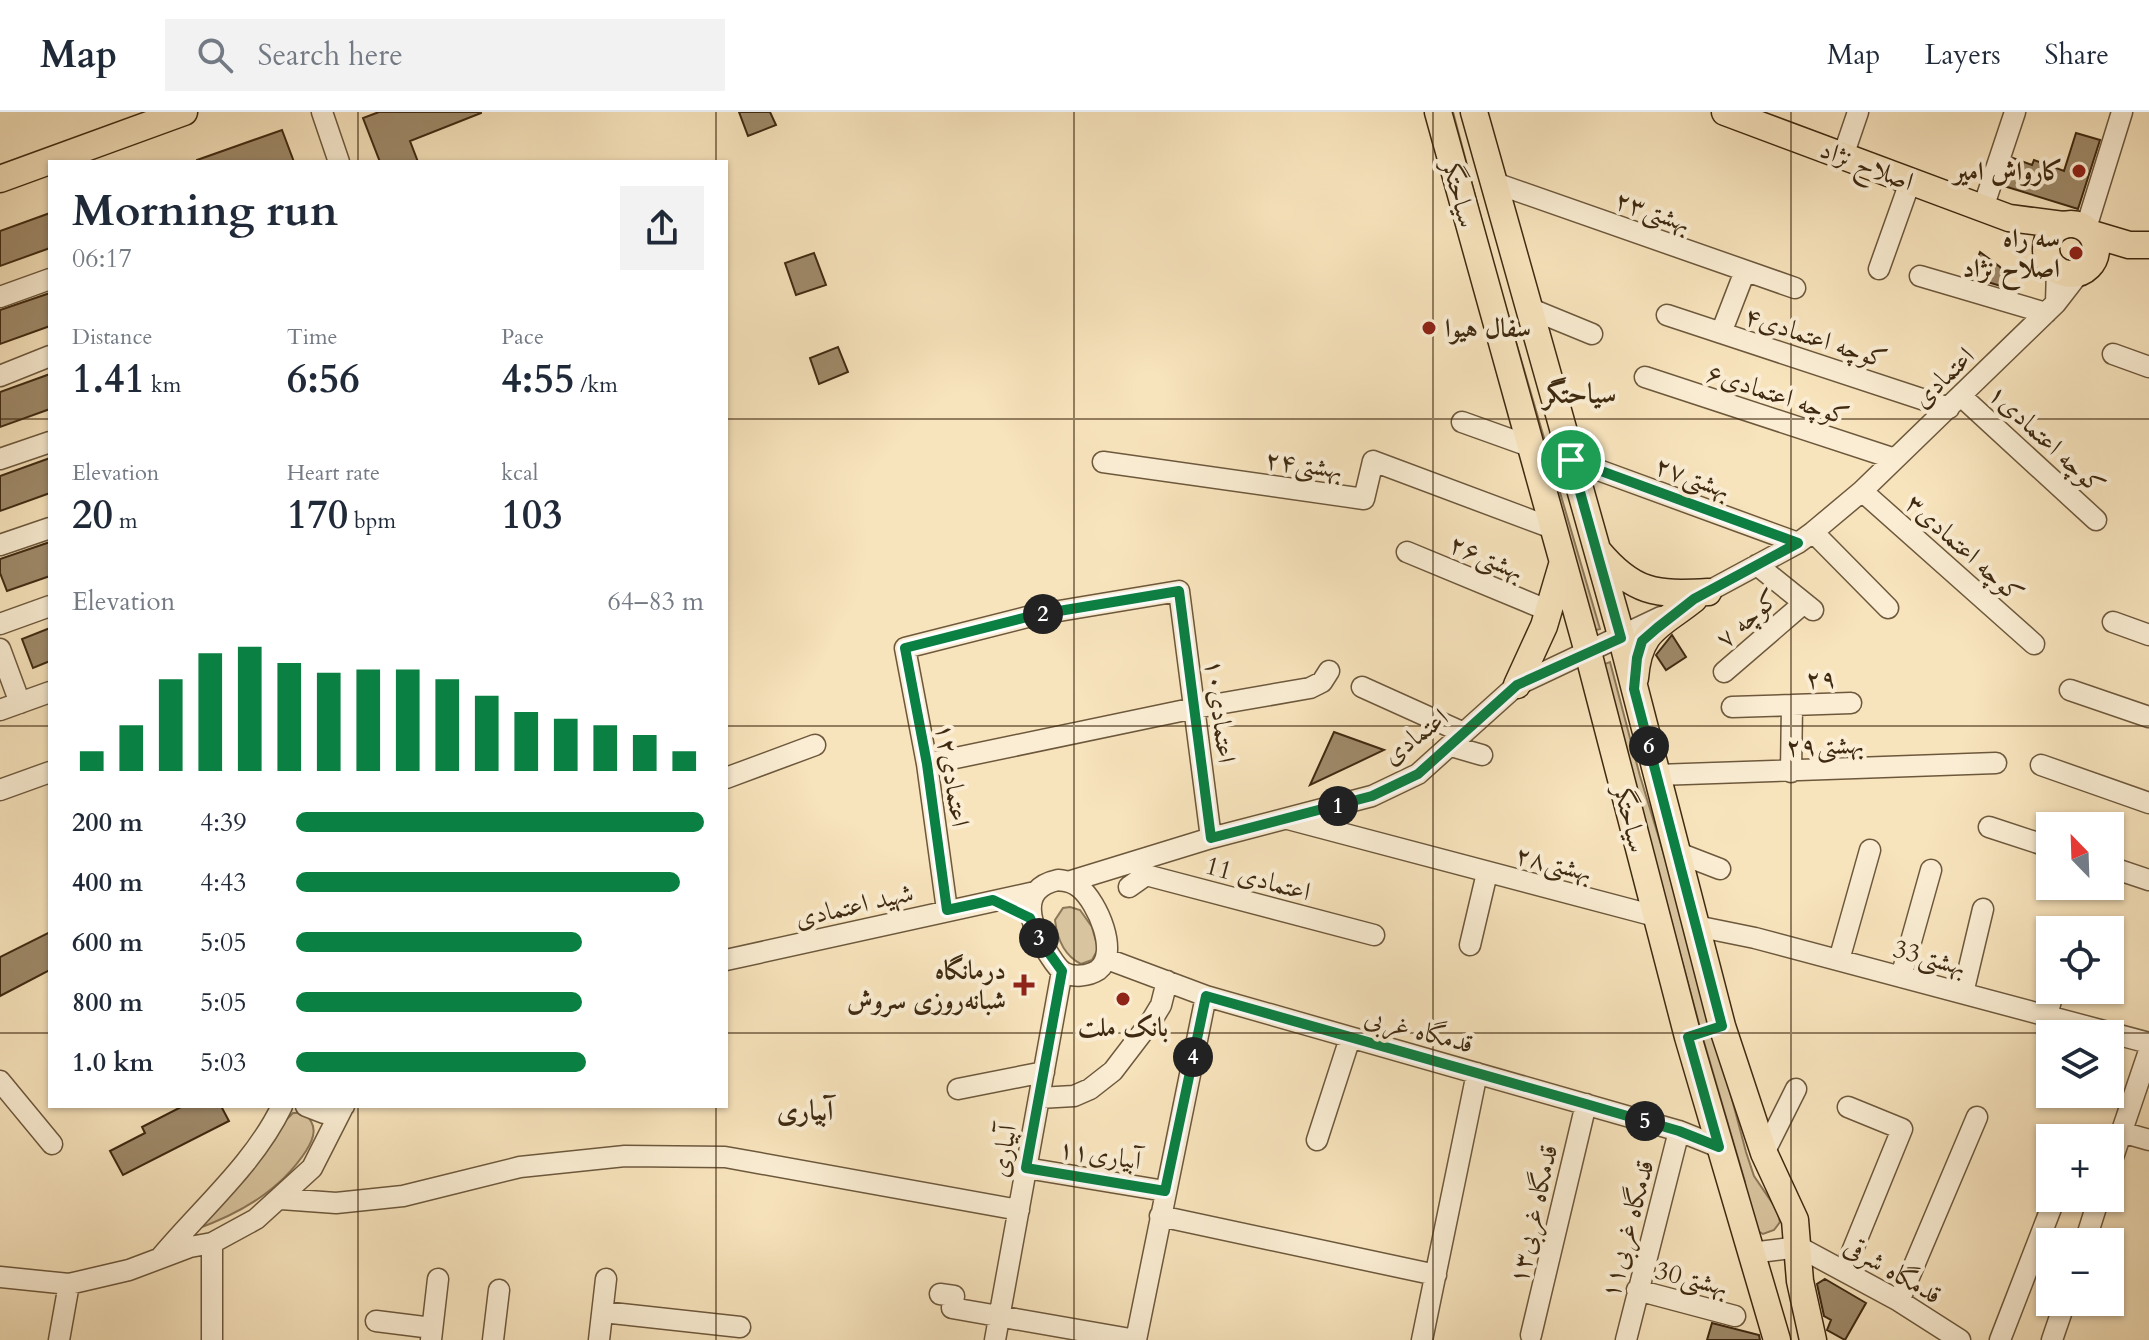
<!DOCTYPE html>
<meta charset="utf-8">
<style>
body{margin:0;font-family:Cardo,Amiri,serif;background:#f2f2f3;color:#1f2937;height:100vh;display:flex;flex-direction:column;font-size:30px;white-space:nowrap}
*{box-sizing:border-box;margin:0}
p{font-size:26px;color:#747a83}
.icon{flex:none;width:44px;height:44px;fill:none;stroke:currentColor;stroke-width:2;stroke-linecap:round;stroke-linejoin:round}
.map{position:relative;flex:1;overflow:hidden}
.side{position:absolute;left:48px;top:48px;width:680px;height:948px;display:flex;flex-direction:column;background:#fff;border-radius:0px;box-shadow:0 2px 6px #0004}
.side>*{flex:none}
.needle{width:52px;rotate:337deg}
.controls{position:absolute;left:2036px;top:700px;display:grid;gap:16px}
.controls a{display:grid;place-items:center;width:88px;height:88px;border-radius:0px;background:#fff;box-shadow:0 2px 6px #0004;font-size:40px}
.pin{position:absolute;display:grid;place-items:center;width:68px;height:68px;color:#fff;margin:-34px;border:4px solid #fff;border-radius:50%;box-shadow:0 2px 8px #0007}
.km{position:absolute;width:40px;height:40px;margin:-20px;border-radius:50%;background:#222;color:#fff;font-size:22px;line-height:40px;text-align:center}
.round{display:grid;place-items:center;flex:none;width:84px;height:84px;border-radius:0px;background:#f2f2f3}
.head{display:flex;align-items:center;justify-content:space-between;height:136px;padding:0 24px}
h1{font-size:44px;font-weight:700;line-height:60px}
.figures{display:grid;grid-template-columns:repeat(3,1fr);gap:12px;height:136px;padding:8px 24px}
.figures div{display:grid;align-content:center}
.figures b{font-size:40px;font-weight:700}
.figures small{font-size:22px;font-weight:400}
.figures p{font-size:22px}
.chart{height:224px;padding:16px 24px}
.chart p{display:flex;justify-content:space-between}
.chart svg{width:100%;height:144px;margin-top:8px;stroke:#0b8043;stroke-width:6}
ul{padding:0 24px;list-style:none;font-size:26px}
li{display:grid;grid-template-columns:128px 96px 1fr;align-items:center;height:60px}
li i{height:20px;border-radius:10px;background:#0b8043}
header{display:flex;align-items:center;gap:48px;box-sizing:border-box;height:112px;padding:0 40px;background:#fff;border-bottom:2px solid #e0e1e3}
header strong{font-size:38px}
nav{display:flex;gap:44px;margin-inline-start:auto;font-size:28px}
.search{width:560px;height:72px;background:#f2f2f3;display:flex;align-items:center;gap:20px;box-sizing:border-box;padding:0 28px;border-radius:0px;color:#747a83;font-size:30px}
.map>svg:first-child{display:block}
.green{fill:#d8c49f;stroke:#8c7758;stroke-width:2}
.building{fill:#9f8a6a;stroke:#3f2a11;stroke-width:2}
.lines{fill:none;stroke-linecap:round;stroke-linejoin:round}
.minor-casing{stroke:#6d583c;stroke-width:23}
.major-casing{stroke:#3f2a11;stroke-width:29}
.minor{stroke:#faedd3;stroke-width:20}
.major{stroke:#f7e3bc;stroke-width:26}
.route-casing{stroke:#fff;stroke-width:16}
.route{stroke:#0b8043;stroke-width:10}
.grid{fill:none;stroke:#3f2a11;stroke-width:2;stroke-opacity:0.55}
.poi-dot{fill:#8f2418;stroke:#faedd3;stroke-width:3}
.labels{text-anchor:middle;stroke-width:8;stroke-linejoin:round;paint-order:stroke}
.street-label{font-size:26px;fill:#3f2a11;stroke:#faedd3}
.poi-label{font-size:26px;font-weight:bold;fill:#3f2a11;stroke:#faedd3;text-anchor:end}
.neighbourhood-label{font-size:28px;font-weight:bold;fill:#3f2a11;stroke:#faedd3}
</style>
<header>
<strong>Map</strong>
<div class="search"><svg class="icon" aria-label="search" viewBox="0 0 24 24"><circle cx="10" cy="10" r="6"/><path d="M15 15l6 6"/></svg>Search here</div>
<nav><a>Map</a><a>Layers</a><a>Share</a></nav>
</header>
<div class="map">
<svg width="2149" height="1228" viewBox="0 0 2149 1228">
<rect width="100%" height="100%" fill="#f7e3bc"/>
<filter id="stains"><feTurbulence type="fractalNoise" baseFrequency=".0025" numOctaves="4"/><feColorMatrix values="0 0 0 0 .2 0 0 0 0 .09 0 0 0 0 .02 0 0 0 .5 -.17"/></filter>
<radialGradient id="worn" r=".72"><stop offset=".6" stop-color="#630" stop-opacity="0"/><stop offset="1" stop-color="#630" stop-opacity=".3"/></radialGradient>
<!-- green -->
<path class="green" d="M1445 0H1453L1494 155 1600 517 1592 519Z
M1610 550 1640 664 1687 818 1746 1040 1754 1064 1777 1098 1780 1110 1774 1118 1763 1122 1753 1116 1748 1101 1745 1070 1702 923 1602 553Z
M1070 795 1080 798 1092 815 1098 837 1092 848 1081 852C1063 843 1057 826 1055 808L1063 796Z
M293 1001H304C318 1013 315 1025 306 1039 280 1079 239 1102 194 1118L246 1066 284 1010Z"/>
<!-- building -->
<path class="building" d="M379 0H481V1L410 29 418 50H380L363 6Z
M739 0H770L776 13 748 24Z
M282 18 294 50H197V48Z
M2076 21 2100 28 2078 97 2004 74 2013 46 2032 53 2034 48 2064 59Z
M50 101V136L0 154V119Z
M1980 140 2000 155 2007 166 2004 175 1971 165Z
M814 141 826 173 796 183 785 151Z
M50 181V214L0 232V198Z
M838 235 848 260 819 272 810 246Z
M50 262V297L0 315V280Z
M50 346V381L0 399V364Z
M50 430V464L7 479 0 461V447Z
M50 516V549L33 556 22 527Z
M1672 523 1686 545 1666 558 1656 543Z
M1334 620 1384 638 1310 673Z
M50 820V858L0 884V845Z
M183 994H221L229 1009 123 1063 110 1039 145 1021 142 1015Z
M1825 1167 1866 1191 1845 1228 1827 1218 1831 1208 1824 1204 1817 1172Z
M1712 1211 1759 1223 1760 1228H1707Z"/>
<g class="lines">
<!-- minor casing -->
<g class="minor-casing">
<path id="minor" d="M322 0 339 50
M1843 44 1858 0
M1495 71 1795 176
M1983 96 2015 0
M2086 116 2122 0
M1879 157 1910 70
M1920 164 2046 201
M0 185 50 167
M2056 191 2057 157
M1531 197 1592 222
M1667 203 1949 296
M1721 221 1745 159
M2113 242 2149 255
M0 264 50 244
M1645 265 1895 347
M1961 284 2096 408
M1462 310 1529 334
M0 347 50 330
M1571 348 1798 431
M1103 350 1364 387 1373 349 1552 416
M1862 379 2034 532
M1813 420 1888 496
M0 433 50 416
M1407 440 1547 498
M1757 453 1813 498
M1696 486 1798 431 1813 420 1862 379 2056 191 2080 160
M2113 510 2149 523
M0 512 50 494
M0 537 20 591
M1724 560 1804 491
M1362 575 1464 621
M2070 578 2149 605
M1792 593 1851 591
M1732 595 1792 593 1791 660
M0 598 50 580
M1451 634 1482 643
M927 652 1195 596 1310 576 1322 570 1329 559
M2041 653 2149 691
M1657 663 1996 651
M726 666 815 633
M0 678 50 660
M1288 707 1655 804
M1989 715 2050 735
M1676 740 1720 757
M1133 750 1146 763 1374 823
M2110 755 2149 768
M1058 768C1067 769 1073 770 1080 776 1097 790 1120 841 1098 858 1089 864 1073 866 1063 860 1057 856 1052 847 1048 841 1031 815 1016 777 1058 768Z
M1071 769 1211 726 1372 684 1418 662 1517 573 1661 505
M1129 775 1146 763
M947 798 927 652 905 536 1035 503 1179 479 1211 726
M1696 814 1755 826 2149 931
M2072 818V816
M1470 833 1487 761
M1107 847 1206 884 1679 1019 1719 1035
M726 848 1035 780
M1839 848 1870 738
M1901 865 1931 758
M1963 881 1983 797
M2047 903 2054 878
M0 969 52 1032
M958 977 1044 960
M1039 986 1074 984 1090 977 1113 959 1152 908 1161 893 1167 869
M306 994 324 1001 344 994
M2121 1020 2149 1028
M1317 1028 1350 926
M1764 1041 1796 977
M2110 1054 2149 939
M1026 1056 1165 1079
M281 1087 336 1091 403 1084 520 1055 625 1044 725 1045 1019 1098
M1160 1104 1436 1163
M2085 1130 2099 1086
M1751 1141 1799 1135 1899 1189 1960 1228
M161 1145C202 1096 254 1052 282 994
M1844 1159 1902 1017 1848 995
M0 1165 69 1172 129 1158 190 1135 212 1131 256 1107 312 1056 343 995
M1637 1178 1735 1204
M940 1182 954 1184 952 1196 1136 1228
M1899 1189 1977 1005
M603 1200 740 1215
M376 1209 432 1216
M1531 1223 1586 992
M59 1228 69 1172
M212 1228V1131
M431 1228 438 1167
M493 1228 499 1178
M599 1228 606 1167
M995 1228 1062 859
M1136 1228 1206 884
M1422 1228 1477 961
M1626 1228 1679 1019
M2000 1228 2055 1086
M2052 1228 2065 1190"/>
</g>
<!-- major casing -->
<g class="major-casing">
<path id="major" d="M1438 0 1588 540 1688 925 1777 1228
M1474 0 1618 512 1722 914 1764 1041 1795 1108 1800 1169 1813 1228
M1725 0 2009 106 2063 113
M0 67 184 0
M2046 137a25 25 0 1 1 50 0a25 25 0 1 1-50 0Z
M2092 122 2129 133H2149
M1598 439C1633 481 1656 483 1708 480
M1635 566C1639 517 1659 515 1694 487
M1517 573 1544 514 1562 453"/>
</g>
<!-- minor -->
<use href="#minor" class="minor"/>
<!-- major -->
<use href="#major" class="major"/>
</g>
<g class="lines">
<!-- route casing -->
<g class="route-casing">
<path id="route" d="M1571 348 1798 431 1694 487 1657 516 1642 529 1637 546 1634 577 1722 914 1688 925 1719 1035 1679 1019 1586 992 1206 884 1165 1079 1026 1056 1062 859 1039 827 1030 806 993 788 947 798 927 652 905 536 1035 503 1179 479 1211 726 1372 684 1418 662 1517 573 1621 526Z"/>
</g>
<!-- route -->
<use href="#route" class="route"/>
</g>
<!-- grid -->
<path class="grid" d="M358 0V50M716 0V50M1074 0V1228M1433 0V1228M1791 0V1228M0 307H50M726 307H2149M0 614H50M726 614H2149M0 921H50M726 921H2149M358 994V1228M716 994V1228"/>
<!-- markers -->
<g class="poi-dot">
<circle cx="2079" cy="59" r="8"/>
<circle cx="2076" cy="141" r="8"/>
<circle cx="1429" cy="216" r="8"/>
<path d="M1020 861h8v8h8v8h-8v8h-8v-8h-8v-8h8z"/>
<circle cx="1123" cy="887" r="8"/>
</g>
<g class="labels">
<!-- street labels -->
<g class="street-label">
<text transform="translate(1867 53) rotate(21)" y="9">اصلاح نژاد</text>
<text transform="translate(1460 82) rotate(75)" y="9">سیاحتگر</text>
<text transform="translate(1653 99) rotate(19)" y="9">۲۳بهشتی</text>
<text transform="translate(1816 225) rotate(18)" y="9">کوچه اعتمادی۴</text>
<text transform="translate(1943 265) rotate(-44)" y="9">اعتمادی</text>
<text transform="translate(1778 282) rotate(18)" y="9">کوچه اعتمادی۶</text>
<text transform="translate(2047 327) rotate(43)" y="9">کوچه اعتمادی۱</text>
<text transform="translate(1304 352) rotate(8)" y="9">۲۴بهشتی</text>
<text transform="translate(1693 365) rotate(20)" y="9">۲۷بهشتی</text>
<text transform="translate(1965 436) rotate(42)" y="9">کوچه اعتمادی۳</text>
<text transform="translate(1487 445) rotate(23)" y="9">۲۶بهشتی</text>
<text transform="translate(1747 506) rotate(-41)" y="9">کوچه ۷</text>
<text transform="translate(1821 566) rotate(-2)" y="9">۲۹</text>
<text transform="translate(1221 599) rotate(83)" y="9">اعتمادی۱۰</text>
<text transform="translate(1415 624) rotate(-37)" y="9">اعتمادی</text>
<text transform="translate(1825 633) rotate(-2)" y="9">۲۹بهشتی</text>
<text transform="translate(953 663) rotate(81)" y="9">اعتمادی۱۲</text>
<text transform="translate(1631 707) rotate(76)" y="9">سیاحتگر</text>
<text transform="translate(1554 751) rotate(14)" y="9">۲۸بهشتی</text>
<text transform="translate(1258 766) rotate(15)" y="9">11 اعتمادی</text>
<text transform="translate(854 793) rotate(-13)" y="9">شهید اعتمادی</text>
<text transform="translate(1930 845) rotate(15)" y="9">33بهشتی</text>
<text transform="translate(1419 918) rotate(15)" y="9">قدمگاه غربی</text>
<text transform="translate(1003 1039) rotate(-80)" y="9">آبیاری</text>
<text transform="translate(1100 1042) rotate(9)" y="9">آبیاری۱۱</text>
<text transform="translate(1533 1102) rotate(-77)" y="9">قدمگاه غربی۱۳</text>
<text transform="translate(1627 1117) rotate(-75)" y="9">قدمگاه غربی۱۱</text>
<text transform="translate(1893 1158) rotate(30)" y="9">قدمگاه شرقی</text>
<text transform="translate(1692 1166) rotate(14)" y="9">30بهشتی</text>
</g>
<!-- poi labels -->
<g class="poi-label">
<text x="2063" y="68">کارواش امیر</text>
<text x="2060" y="135">سه راه<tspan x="2060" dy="30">اصلاح نژاد</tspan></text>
<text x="1445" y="225" text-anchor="start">سفال هیوا</text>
<text x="1006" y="867">درمانگاه<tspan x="1006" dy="30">شبانه‌روزی سروش</tspan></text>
<text x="1123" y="924" text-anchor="middle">بانک ملت</text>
</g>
<!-- neighbourhood labels -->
<g class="neighbourhood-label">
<text x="1580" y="291">سیاحتگر</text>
<text x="805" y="1008">آبیاری</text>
</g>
</g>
<rect width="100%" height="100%" filter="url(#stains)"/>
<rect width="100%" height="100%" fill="url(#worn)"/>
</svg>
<div class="controls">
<a><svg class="needle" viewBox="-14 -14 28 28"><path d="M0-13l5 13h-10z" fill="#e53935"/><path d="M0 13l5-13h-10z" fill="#747a83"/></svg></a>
<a><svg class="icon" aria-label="locate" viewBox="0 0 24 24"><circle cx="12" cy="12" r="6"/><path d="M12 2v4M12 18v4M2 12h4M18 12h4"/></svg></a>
<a><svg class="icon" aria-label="layers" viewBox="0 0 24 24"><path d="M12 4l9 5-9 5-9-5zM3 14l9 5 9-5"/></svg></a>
<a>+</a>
<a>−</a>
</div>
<div class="pin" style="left:1571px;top:348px;background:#1e9e55"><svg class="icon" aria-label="arrive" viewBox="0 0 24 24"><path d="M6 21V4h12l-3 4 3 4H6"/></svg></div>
<b class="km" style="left:1338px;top:694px">1</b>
<b class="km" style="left:1043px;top:502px">2</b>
<b class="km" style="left:1039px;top:826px">3</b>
<b class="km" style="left:1193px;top:945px">4</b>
<b class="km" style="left:1645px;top:1009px">5</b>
<b class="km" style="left:1649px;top:634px">6</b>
<section class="side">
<div class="head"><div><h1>Morning run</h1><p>06:17</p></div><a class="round"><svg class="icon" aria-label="share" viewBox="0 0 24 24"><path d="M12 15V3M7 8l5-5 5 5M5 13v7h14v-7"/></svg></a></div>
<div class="figures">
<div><p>Distance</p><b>1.41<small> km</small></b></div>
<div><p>Time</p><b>6:56</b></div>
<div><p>Pace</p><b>4:55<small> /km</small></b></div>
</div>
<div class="figures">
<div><p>Elevation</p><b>20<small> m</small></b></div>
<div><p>Heart rate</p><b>170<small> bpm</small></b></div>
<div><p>kcal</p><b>103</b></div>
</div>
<div class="chart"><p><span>Elevation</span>64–83 m</p>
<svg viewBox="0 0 160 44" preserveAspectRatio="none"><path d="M5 44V38M15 44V30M25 44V16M35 44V8M45 44V6M55 44V11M65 44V14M75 44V13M85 44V13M95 44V16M105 44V21M115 44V26M125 44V28M135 44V30M145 44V33M155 44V38"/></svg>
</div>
<ul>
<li><b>200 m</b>4:39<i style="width:100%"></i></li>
<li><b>400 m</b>4:43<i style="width:94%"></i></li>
<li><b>600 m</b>5:05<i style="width:70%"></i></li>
<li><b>800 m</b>5:05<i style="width:70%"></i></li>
<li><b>1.0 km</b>5:03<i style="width:71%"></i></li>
</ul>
</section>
</div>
